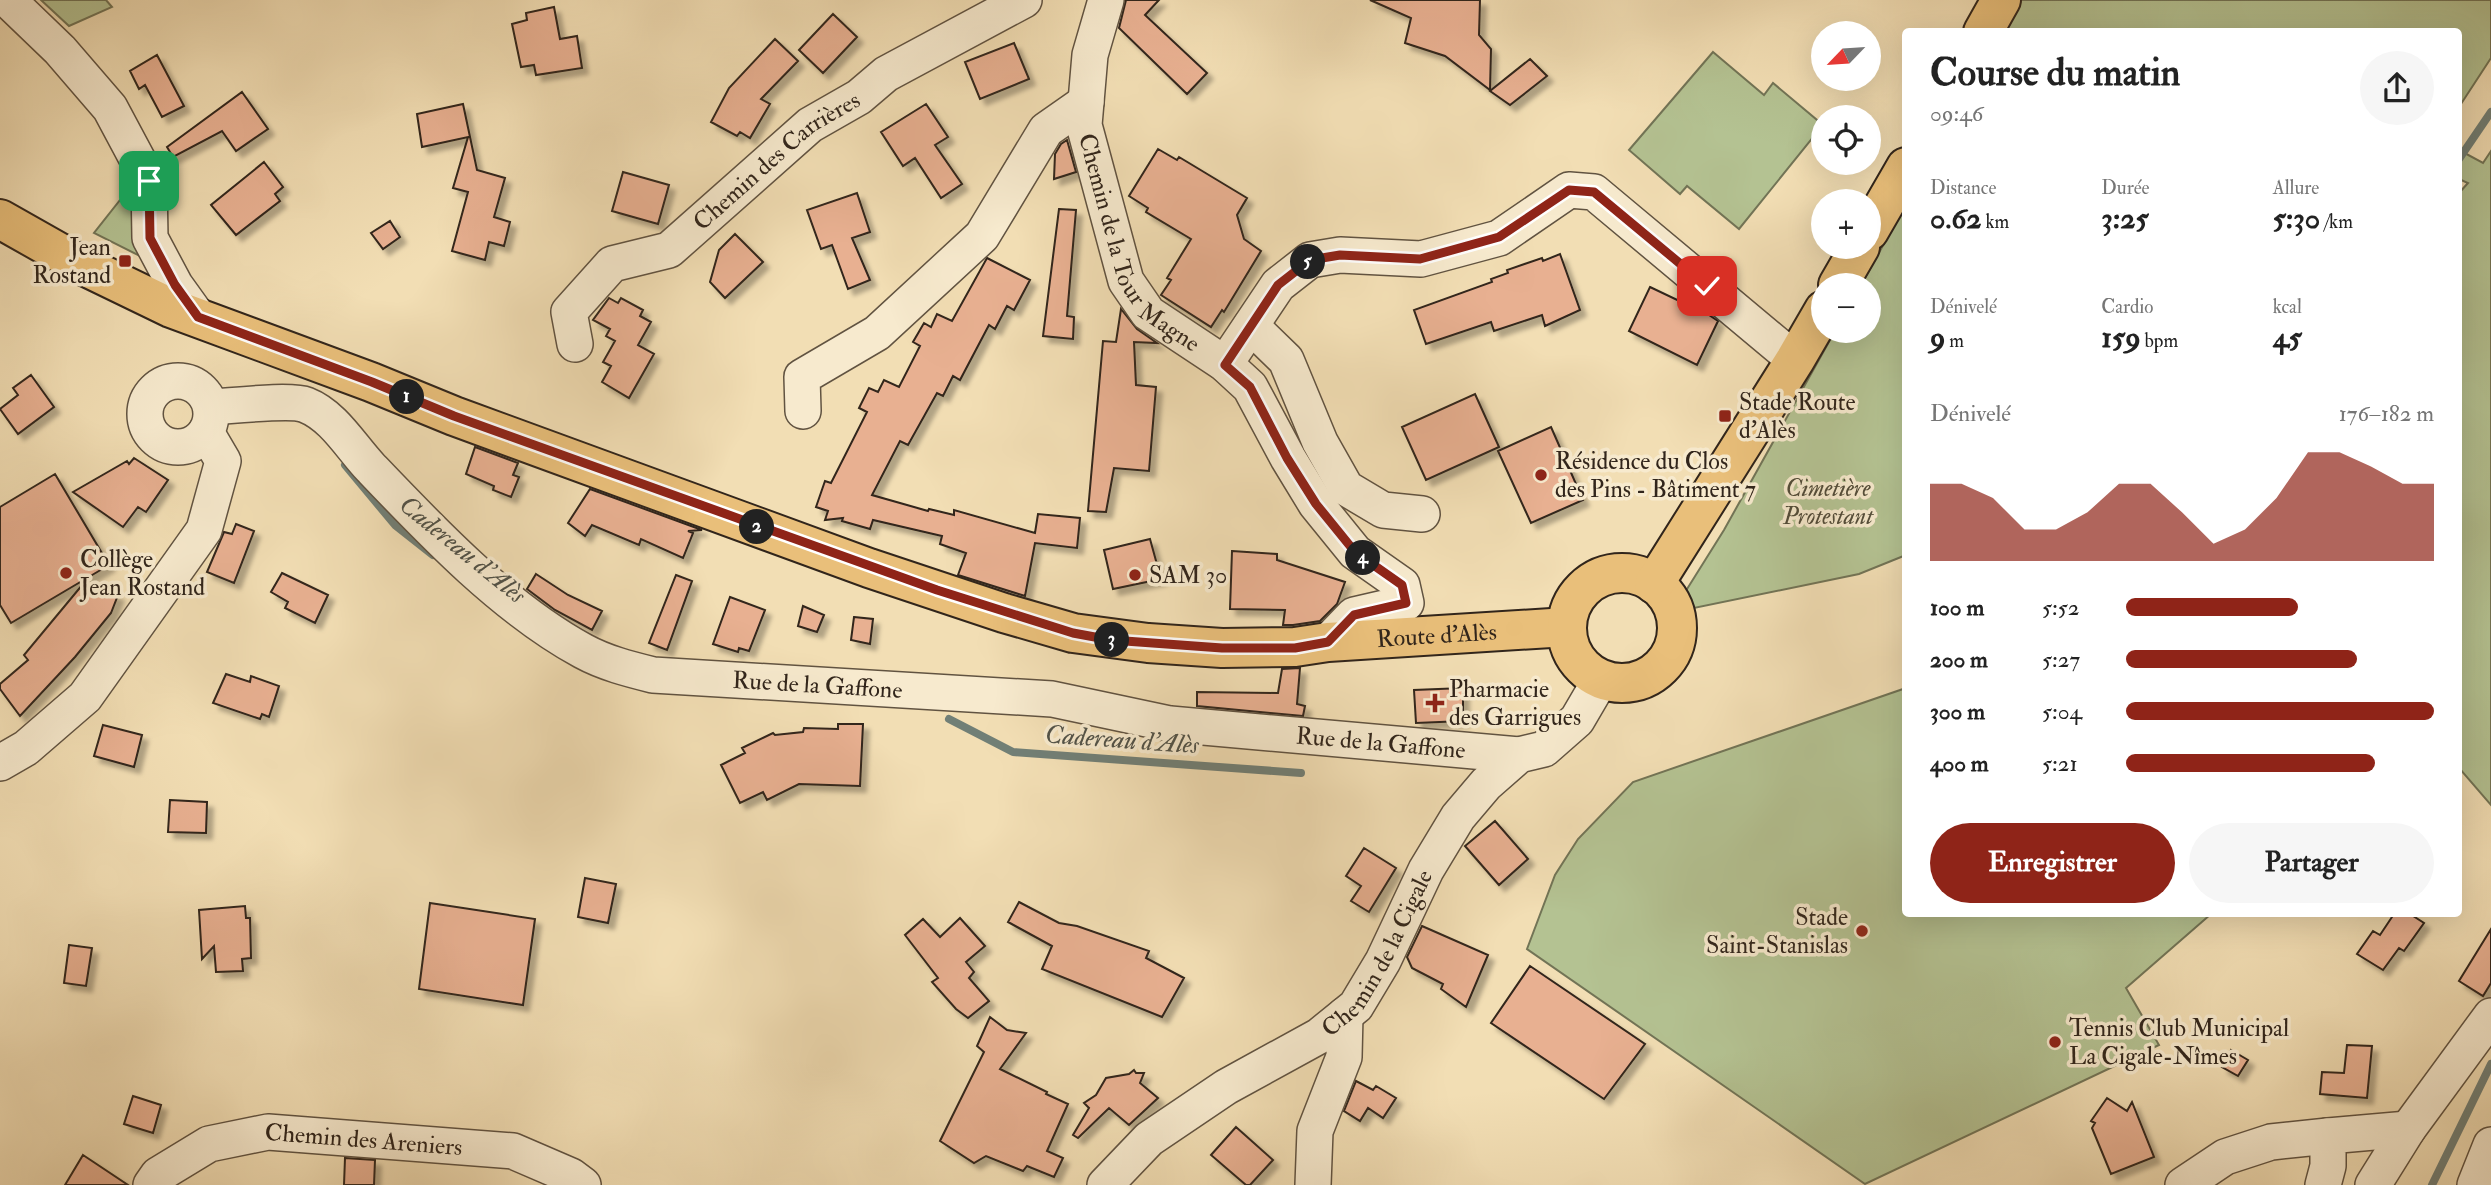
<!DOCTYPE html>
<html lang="fr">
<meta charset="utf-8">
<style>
body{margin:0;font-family:"IM FELL Double Pica",serif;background:#f6f6f6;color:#222;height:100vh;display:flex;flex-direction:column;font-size:26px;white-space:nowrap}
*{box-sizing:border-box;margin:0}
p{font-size:23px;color:#767676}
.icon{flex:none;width:38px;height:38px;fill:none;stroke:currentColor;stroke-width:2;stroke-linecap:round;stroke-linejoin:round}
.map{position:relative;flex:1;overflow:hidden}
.panel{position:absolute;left:1902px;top:28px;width:560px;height:889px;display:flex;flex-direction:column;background:#fff;border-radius:7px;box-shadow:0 7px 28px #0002}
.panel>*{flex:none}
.needle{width:46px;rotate:245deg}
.buttons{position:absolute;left:1811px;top:21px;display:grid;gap:14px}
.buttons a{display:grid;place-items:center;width:70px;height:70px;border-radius:50%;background:#fff;box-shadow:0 7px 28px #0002;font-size:35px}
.pin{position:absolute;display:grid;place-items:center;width:60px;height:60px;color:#fff;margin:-30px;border-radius:14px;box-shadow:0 4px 10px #0006}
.km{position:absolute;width:35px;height:35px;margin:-18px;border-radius:50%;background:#222;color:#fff;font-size:19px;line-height:35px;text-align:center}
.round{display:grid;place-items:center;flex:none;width:74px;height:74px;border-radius:37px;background:#f6f6f6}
.head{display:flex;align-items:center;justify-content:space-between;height:119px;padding:0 28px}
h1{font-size:38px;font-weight:700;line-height:52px}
.figures{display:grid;grid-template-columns:repeat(3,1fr);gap:10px;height:119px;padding:7px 28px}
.figures div{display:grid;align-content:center}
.figures b{font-size:30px;font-weight:700}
.figures small{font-size:19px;font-weight:400}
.figures p{font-size:19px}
.chart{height:196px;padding:14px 28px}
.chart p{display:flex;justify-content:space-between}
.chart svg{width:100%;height:126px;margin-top:7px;fill:#8f2418;opacity:.7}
.primary-button{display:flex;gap:14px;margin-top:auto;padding:14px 28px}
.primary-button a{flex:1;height:80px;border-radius:42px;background:#8f2418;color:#fff;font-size:28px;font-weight:700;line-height:80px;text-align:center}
.primary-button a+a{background:#f6f6f6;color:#222}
ul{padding:0 28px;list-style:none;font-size:23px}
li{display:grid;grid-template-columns:112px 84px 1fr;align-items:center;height:52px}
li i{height:18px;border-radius:9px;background:#8f2418}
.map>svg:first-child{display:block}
.green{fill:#b4c292;stroke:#727456;stroke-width:2}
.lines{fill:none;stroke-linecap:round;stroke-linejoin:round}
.stream{stroke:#717f76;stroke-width:8}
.building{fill:#e8b091;stroke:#31251b;stroke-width:2;filter:url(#shadow)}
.minor-casing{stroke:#615341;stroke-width:38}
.major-casing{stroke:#31251b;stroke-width:42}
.minor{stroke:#f7eace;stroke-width:35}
.major{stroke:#e9bf7a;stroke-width:38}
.route-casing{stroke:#fff;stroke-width:14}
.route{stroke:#8f2418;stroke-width:9}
.poi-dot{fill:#8f2418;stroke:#f7eace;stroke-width:2.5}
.labels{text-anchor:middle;stroke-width:7;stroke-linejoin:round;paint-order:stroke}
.street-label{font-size:24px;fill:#31251b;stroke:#f7eace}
.poi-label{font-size:24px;fill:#31251b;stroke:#f7eace;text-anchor:start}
.park-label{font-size:24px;font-style:italic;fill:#524c39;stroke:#f7eace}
.water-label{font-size:26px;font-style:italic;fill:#515248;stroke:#f7eace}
</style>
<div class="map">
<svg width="2491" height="1185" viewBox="0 0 2491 1185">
<defs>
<filter id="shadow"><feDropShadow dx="6" dy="6" stdDeviation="2" flood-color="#0004"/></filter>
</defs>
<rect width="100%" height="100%" fill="#f2deb4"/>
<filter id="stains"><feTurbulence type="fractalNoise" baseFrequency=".00286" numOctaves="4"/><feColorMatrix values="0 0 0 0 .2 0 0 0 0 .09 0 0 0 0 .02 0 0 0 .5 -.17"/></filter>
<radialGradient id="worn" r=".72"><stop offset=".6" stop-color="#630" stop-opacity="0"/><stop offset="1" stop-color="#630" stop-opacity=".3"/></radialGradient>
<!-- green -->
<path class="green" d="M41 0H106L112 7 69 26Z
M2020 0H2491V58L2459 107V32H2002Z
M1713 52 1764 95 1773 83 1823 125 1739 229 1687 186 1680 194 1629 150Z
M2459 150 2483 163 2491 151V805L2459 768V193L2468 183 2459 179Z
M139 176 158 265 94 233Z
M1906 204V555L1859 574 1694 608 1682 597 1724 530 1835 331H1869V285H1861Z
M1906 688V914H2211L2126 988 2159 1045 1865 1184 1527 949 1555 875 1578 839 1633 782Z"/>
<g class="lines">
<!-- stream -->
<path class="stream" d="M2459 159 2491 112
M345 465 395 525 433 555
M949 719 1013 752 1301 773
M2432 1185 2491 1064"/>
</g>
<!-- building -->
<path class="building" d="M1126 0H1159L1145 15 1207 73 1187 94 1119 28Z
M1370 0H1480L1479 35 1491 49 1490 90 1445 56 1405 43 1411 18Z
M554 7 560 39 577 36 582 68 536 75 534 65 521 67 512 24 527 20 526 13Z
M833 14 857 37 823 73 799 50Z
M775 39 798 61 761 99 770 104 750 138 740 132 737 136 711 122 729 88Z
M1014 43 1029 79 980 99 965 62Z
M157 55 184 106 162 117 145 85 139 89 130 71Z
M1530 59 1547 76 1510 105 1490 91Z
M242 92 268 129 236 151 222 131 173 157 167 147Z
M463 104 477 170 505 178 494 217 510 222 504 246 489 242 485 260 452 251 468 192 453 188 468 137 422 147 417 114Z
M926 104 948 137 935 145 962 184 941 198 915 158 903 166 881 132Z
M1067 140 1076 172 1054 179 1055 154 1061 144Z
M1158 149 1177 160 1179 157 1247 198 1237 215 1244 239 1261 251 1224 312 1222 310 1211 327 1161 295 1171 280 1167 278 1191 239 1146 212 1148 208 1129 196Z
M264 162 283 187 275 194 280 201 236 235 211 205Z
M623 172 669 185 658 224 612 211Z
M857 193 870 232 852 238 870 280 848 289 832 245 821 249 807 210Z
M1059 209 1076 210 1067 316 1074 317 1073 339 1043 336Z
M390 221 400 237 383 249 371 233Z
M735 234 763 262 725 298 710 282 719 250Z
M1560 254 1580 310 1545 326 1542 315 1494 331 1491 322 1426 344 1414 310 1492 282 1491 279 1508 273 1507 270 1542 258 1543 261Z
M987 258 1030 280 1014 310 1007 306 995 329 989 325 960 380 953 376 943 396 937 393 908 445 900 441 872 495 928 511 929 509 954 515V510L1035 533 1038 514 1080 518 1077 548 1035 543 1025 596 958 575 966 553 940 544 942 536 873 520 870 529 842 521 843 518 825 520 828 511 816 507 825 481 831 483 867 412 859 408 869 388 878 392 884 380 899 387 920 346 913 342 924 323 931 327 937 314 952 321Z
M1650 287 1709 315 1718 321 1697 365 1629 331Z
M609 298 618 303 621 298 643 310 640 316 651 322 638 345 654 354 629 398 602 382 611 366 603 362 615 341 606 336 610 329 593 320Z
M1121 309 1137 329 1157 343 1134 342 1136 385 1156 387 1149 471 1114 468 1106 512 1088 511 1103 341 1116 342Z
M31 375 54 407 18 434 0 409 18 395 13 388Z
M1475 394 1499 447 1426 480 1402 427Z
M1551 427 1583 500 1531 523 1498 451Z
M475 447 518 463 513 475 519 477 511 497 493 490 494 486 466 474Z
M134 458 168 480 146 512 138 507 123 527 73 492 127 461 129 464Z
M55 474 109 565 11 623 0 605V507Z
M590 489 702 530 688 531 693 533 683 558 641 539 639 545 592 525 585 536 568 523Z
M236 524 254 531 234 583 207 572 224 532 232 534Z
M1150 539 1161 579 1113 589 1104 550Z
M1232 551 1277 554V560L1345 582 1337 604 1320 621 1293 625H1283L1285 610 1230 609Z
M282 573 328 595 315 623 285 608 288 602 271 592Z
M536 574 568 595 602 611 592 630 555 610 527 589Z
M676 575 692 581 667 650 649 643Z
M83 584 118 595 111 613 75 657 20 716 0 689V684L28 660 24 655Z
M730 597 765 610 749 651 739 648 738 652 713 644Z
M803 606 824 615 817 632 798 626Z
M854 617 873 619 870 644 851 640Z
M1300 668 1297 704 1305 706 1303 716 1197 706V692L1278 693 1282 669Z
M226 674 250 682 251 676 279 686 269 717 262 714 260 719 213 703Z
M1463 688V721L1416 723 1414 690Z
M838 724H863L860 786 799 784 767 800 763 792 740 803 721 765 745 753 742 748 773 733 775 735 803 732 804 728 838 729Z
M103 725 142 735 134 767 94 756Z
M170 800 207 802 206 833 168 832Z
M1495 821 1528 859 1499 885 1465 846Z
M1364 848 1396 868 1369 912 1351 901 1361 886 1346 876Z
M585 878 616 884 608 923 578 917Z
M1019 902 1059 923 1077 926 1149 951 1146 958 1184 978 1162 1017 1042 969 1052 946 1008 922Z
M430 903 535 919 523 1005 419 989Z
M245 906 246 918H250L251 958 242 959 243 971 216 972 214 946 202 959 199 910Z
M2394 914H2410L2424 923 2404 951 2399 948 2383 970 2357 954 2373 931 2380 935Z
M960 918 985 946 966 962 974 972 969 978 989 1001 968 1018 956 1009 932 982 938 978 905 935 923 919 940 937Z
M1422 926 1488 955 1466 1007 1441 989 1443 984 1412 968 1407 957Z
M2491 929V983L2483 996 2459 981Z
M69 945 92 948 86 986 64 983Z
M1530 966 1645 1044 1604 1099 1491 1023Z
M990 1017 1007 1030 1026 1033 1000 1069 1047 1092 1046 1094 1068 1104 1047 1151 1063 1158 1054 1177 1027 1166 1023 1171 986 1156 974 1163 940 1141 984 1052 977 1046Z
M2347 1045 2372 1046 2367 1098 2320 1094 2322 1072 2344 1073Z
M2231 1050 2248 1060 2238 1076 2222 1067Z
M1134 1070 1136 1073H1144L1140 1083 1158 1098 1129 1125 1109 1108 1078 1138 1073 1135 1089 1108 1084 1103 1096 1095 1106 1078 1129 1074Z
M1356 1081 1373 1090 1376 1086 1396 1098 1383 1118 1368 1108 1360 1121 1344 1111Z
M133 1096 161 1105 153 1133 124 1124Z
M2107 1098 2127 1111 2132 1102 2154 1157 2111 1174 2092 1128 2095 1123 2091 1121Z
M1236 1127 1273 1160 1250 1185H1246L1211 1155Z
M83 1155 128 1185H65Z
M345 1158 375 1160 374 1185H344Z"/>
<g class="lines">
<!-- minor casing -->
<g class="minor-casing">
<g id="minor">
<path d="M8 0 60 50 110 108 149 181 150 238 175 285 198 317"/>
<path id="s1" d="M1106 0 1090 55 1084 125 1126 281 1148 313 1225 364 1250 387 1288 458 1316 504 1355 552 1402 585 1406 603 1354 615 1328 642"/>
<path d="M1251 326 1286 360 1320 442 1346 488 1383 510 1422 514"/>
<path id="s2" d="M575 344 569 312 612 264 669 250 810 125 859 97 886 74 1024 0"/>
<path d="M1225 364 1278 285 1310 260 1340 255 1421 259 1499 238 1569 190 1594 192 1795 360"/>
<circle cx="178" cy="414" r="33"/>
<path id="s3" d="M211 407C231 406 291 399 306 405 334 416 351 447 371 468 432 532 504 608 583 651 605 663 629 669 653 675L1052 699 1170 724 1519 755"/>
<path d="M803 411 802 377 877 333 982 236 1046 130 1086 102"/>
<path d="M0 763 26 748 85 697 204 530 223 461 206 432"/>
<path id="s4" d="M151 1185 158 1175 209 1144 268 1132 513 1151 571 1176 583 1185"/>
<path id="s5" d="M1105 1185 1149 1139 1226 1087 1319 1036 1356 1006 1383 961 1426 870 1458 817 1486 784 1519 755 1544 749 1577 720 1601 679"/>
<path d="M1313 1185 1315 1131 1344 1057 1345 1015"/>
<path d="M2183 1185 2225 1157 2271 1142 2328 1136"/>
<path d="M2323 1185 2328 1166V1136L2408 1129"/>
<path d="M2373 1185 2408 1129 2491 1016"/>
<path d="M2475 1185 2491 1145"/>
</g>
</g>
<!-- major casing -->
<g class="major-casing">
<g id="major">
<path d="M1983 32 2001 0"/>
<path id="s6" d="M0 219 76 262 171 308 371 382 454 416 869 568 1004 613 1073 633 1148 643 1222 648 1295 647 1328 642 1567 627"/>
<path d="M1869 231 1906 167"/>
<path d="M1838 285 1860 247"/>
<circle cx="1622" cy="628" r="55"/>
<path d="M1654 584 1795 360 1824 310"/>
</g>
</g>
<!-- minor -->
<use href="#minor" class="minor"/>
<!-- major -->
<use href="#major" class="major"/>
</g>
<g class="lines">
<!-- route casing -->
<g class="route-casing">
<path id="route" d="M149 181 150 238 175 285 198 317 372 382 454 416 937 590 1073 633 1111 640 1222 648H1295L1328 642 1354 615 1406 603 1402 585 1355 552 1316 504 1287 458 1250 387 1225 365 1278 285 1310 260 1340 255 1420 259 1499 237 1569 190 1594 192 1707 286"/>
</g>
<!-- route -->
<use href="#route" class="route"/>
</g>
<!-- markers -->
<g class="poi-dot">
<rect x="118" y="254" width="14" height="14" rx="3.5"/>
<rect x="1718" y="409" width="14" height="14" rx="3.5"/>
<circle cx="1541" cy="475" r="7"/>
<circle cx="66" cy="573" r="7"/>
<circle cx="1135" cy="575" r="7"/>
<path d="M1431.5 692.5h7v7h7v7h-7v7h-7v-7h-7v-7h7z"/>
<circle cx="1862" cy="931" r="7"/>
<circle cx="2055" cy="1042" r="7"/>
</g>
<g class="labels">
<!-- street labels -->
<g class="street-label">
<text dy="8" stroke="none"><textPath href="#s2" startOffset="296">Chemin des Carrières</textPath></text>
<text dy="8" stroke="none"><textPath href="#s1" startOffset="262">Chemin de la Tour Magne</textPath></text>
<text dy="8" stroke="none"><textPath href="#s6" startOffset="1517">Route d'Alès</textPath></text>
<text dy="8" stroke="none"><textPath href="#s3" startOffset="707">Rue de la Gaffone</textPath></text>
<text dy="8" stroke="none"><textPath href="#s3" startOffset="1274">Rue de la Gaffone</textPath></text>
<text dy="8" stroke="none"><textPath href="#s5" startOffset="366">Chemin de la Cigale</textPath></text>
<text dy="8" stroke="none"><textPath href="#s4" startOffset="228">Chemin des Areniers</textPath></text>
</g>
<!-- poi labels -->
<g class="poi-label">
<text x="111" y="255" text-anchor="end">Jean<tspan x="111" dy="28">Rostand</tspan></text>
<text x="1739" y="410">Stade Route<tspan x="1739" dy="28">d'Alès</tspan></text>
<text x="1555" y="469">Résidence du Clos<tspan x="1555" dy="28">des Pins - Bâtiment 7</tspan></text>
<text x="80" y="567">Collège<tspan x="80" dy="28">Jean Rostand</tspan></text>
<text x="1149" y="583">SAM 30</text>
<text x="1449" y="697">Pharmacie<tspan x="1449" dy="28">des Garrigues</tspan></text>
<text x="1848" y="925" text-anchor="end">Stade<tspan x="1848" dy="28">Saint-Stanislas</tspan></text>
<text x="2069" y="1036">Tennis Club Municipal<tspan x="2069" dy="28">La Cigale-Nîmes</tspan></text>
</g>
<!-- park labels -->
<g class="park-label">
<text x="1828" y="496">Cimetière<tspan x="1828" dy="28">Protestant</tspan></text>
</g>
<!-- water labels -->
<g class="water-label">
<text transform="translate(463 549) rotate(39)" y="9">Cadereau d'Alès</text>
<text transform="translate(1122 739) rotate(4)" y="9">Cadereau d'Alès</text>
</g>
</g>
<rect width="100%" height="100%" filter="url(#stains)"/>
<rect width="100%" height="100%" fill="url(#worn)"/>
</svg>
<div class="buttons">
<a><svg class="needle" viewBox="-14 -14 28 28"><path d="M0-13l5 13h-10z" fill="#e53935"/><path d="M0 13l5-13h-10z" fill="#767676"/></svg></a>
<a><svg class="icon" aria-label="locate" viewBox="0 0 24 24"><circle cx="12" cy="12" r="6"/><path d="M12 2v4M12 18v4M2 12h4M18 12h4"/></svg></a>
<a>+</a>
<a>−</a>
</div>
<div class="pin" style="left:149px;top:181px;background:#1e9e55"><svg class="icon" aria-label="arrive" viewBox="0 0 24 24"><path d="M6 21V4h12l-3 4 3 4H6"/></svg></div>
<div class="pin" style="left:1707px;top:286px;background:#d93025"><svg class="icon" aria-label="check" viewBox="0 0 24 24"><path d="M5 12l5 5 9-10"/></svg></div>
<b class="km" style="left:407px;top:397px">1</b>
<b class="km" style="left:757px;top:527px">2</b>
<b class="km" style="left:1112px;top:640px">3</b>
<b class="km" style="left:1363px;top:558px">4</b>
<b class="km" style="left:1308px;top:262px">5</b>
<section class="panel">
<div class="head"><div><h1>Course du matin</h1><p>09:46</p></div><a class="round"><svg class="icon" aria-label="share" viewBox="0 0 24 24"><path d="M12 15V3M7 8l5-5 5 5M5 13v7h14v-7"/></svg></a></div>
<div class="figures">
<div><p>Distance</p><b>0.62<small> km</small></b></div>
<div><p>Durée</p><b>3:25</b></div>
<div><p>Allure</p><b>5:30<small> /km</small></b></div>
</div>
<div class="figures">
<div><p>Dénivelé</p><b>9<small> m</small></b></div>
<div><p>Cardio</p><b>159<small> bpm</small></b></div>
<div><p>kcal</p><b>45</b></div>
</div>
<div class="chart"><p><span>Dénivelé</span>176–182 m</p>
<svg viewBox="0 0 160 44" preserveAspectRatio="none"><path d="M0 44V17L10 17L20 22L30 33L40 33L50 27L60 17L70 17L80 27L90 38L100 33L110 22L120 6L130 6L140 11L150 17L160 17V44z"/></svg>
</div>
<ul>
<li><b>100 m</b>5:52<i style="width:56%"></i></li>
<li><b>200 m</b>5:27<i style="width:75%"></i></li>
<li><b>300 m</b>5:04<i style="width:100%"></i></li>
<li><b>400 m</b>5:21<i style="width:81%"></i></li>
</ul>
<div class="primary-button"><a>Enregistrer</a><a>Partager</a></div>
</section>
</div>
